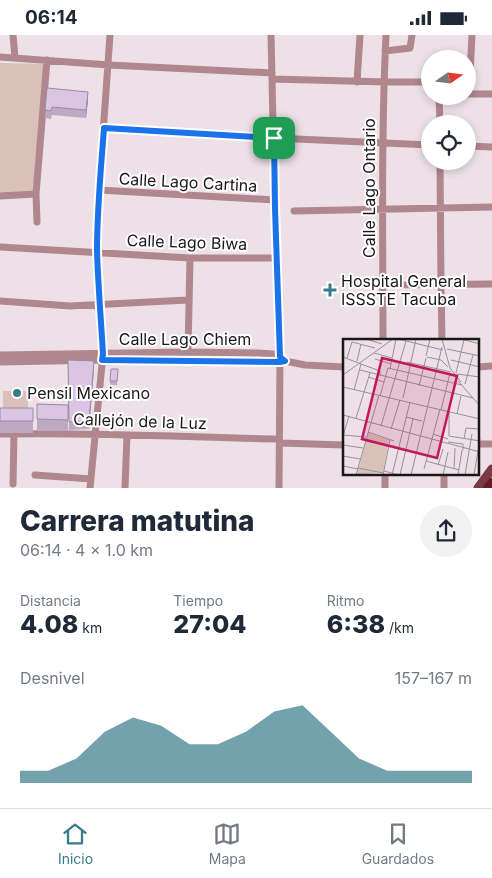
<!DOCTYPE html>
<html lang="es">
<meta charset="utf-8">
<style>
body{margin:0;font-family:Inter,sans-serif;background:#f2f2f3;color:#1f2937;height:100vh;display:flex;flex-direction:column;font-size:19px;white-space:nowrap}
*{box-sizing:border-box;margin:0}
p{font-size:16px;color:#747a83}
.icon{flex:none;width:28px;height:28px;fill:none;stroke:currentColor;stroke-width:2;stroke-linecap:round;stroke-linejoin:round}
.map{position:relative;height:453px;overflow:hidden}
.side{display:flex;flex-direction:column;background:#fff;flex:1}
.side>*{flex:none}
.needle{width:32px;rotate:76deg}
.fabs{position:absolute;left:421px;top:15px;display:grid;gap:10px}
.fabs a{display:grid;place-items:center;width:55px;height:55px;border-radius:50%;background:#fff;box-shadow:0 2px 8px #0003;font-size:25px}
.pin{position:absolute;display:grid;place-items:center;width:42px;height:42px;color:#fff;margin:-21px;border-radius:10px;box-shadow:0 2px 8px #0006}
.round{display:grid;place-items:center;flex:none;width:52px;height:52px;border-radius:26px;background:#f2f2f3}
.head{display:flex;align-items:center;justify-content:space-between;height:85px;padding:0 20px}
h1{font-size:28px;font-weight:800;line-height:38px}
.stats{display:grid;grid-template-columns:repeat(3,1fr);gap:8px;height:85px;padding:5px 20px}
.stats div{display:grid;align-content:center}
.stats b{font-size:25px;font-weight:800}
.stats small{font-size:14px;font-weight:400}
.stats p{font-size:14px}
.chart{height:140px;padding:10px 20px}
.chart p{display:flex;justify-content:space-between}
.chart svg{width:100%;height:90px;margin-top:5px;fill:#377d89;opacity:.7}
.status{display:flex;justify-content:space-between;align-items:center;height:35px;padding:0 25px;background:#fff;direction:ltr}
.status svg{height:14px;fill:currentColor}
.tabs{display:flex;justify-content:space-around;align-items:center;height:70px;border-top:1px solid #e0e1e3;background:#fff;font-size:14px;color:#747a83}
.tabs a{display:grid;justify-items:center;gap:2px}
.tabs .selected{color:#377d89}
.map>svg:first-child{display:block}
.green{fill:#d9c0b8}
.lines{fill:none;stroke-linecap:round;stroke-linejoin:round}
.minor{stroke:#af878c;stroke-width:7}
.major{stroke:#7b3945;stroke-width:9}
.highway{stroke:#66192c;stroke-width:10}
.wall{fill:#bda9c4}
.shaded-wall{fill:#9a8aa0}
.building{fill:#dcc5e4;stroke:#9a8aa0}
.route-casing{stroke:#fff;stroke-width:10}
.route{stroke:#1a73e8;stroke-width:6}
.poi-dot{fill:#377d89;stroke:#fff;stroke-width:2}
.labels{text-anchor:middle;stroke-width:4;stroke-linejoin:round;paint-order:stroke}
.street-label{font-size:16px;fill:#1b1719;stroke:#fff}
.poi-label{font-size:16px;fill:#1b1719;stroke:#fff;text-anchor:start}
.inset-road{fill:none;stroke:#999095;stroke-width:1}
.view{fill:#c2185b;fill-opacity:0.15;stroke:#c2185b;stroke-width:2.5}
.inset-edge{fill:none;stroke:#1b1719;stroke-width:2.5}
</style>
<div class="status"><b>06:14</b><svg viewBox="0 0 49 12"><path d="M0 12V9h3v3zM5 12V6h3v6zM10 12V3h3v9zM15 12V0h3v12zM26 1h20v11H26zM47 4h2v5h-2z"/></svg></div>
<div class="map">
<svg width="492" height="453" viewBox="0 0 492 453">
<rect width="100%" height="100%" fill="#ede1e7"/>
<!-- green -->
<path class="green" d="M0 28 45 29 35 158 0 160Z
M3 356H28V376H3Z"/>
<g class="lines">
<!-- minor -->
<path class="minor" d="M13 0 15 23
M271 0 276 223 280 322 279 453
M385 16 410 13 412 0
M0 22 109 30 272 38
M272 44 387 47H430
M357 47 360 0
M468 59H492
M469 59 472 0
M439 61 440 89
M104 93 274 103 430 110
M468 111 492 112
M440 126 441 249 442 306
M99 155 275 165
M0 161 36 159
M294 176 492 172
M37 187 36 159 47 25
M0 212 190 223H276
M383 250 492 249
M0 266 70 271 188 265
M383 306C383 204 381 102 386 0
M188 317 190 223
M0 320 188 317 258 318 273 319 283 324
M0 327 102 325 280 327 285 326 305 330 344 332
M478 332 492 331
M0 399C93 397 186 402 279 404
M280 408 344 410
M478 409H492
M385 439V453
M444 439V453
M35 440 91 444
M13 449 14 398
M90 453 103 319 97 217V190L99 155 110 0
M125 453 127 400"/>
<!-- major -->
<path class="major" d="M478 453 492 434"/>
<!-- highway -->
<path class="highway" d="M488 453 492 448"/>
</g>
<!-- wall -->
<path class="wall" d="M47 53 88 65 86 83 52 80 51 84 45 83Z
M68 325 94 334 89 394 69 395Z
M118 334 117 350H110V346Z
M37 369 68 370V396H37Z
M0 373H33V398H0Z"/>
<!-- shaded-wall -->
<path class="shaded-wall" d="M88 57V65L86 83V75Z
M94 326V334L89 394V386Z"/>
<!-- building -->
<path class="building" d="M47 53 88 57 86 75 52 72 51 76 45 75Z
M68 325 94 326 89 386 69 387Z
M111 334H118L117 346H110Z
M37 369 68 370V385L37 384Z
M0 373H33V386H0Z"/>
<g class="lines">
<!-- route casing -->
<g class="route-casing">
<path id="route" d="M104 93 274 103 275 173 280 322 285 326 280 327 102 325 103 319C101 284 98 250 97 215 97 174 101 134 104 93Z"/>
</g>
<!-- route -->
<use href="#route" class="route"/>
</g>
<!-- markers -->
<g class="poi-dot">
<path d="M327.5 247.5h5v5h5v5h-5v5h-5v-5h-5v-5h5z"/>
<circle cx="17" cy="358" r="5"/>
</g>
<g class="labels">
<!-- street labels -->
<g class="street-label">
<text transform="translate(188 147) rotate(3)" y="6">Calle Lago Cartina</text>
<text transform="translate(369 153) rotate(-90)" y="6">Calle Lago Ontario</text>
<text transform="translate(187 207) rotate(2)" y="6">Calle Lago Biwa</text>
<text x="185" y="310">Calle Lago Chiem</text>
<text transform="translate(140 386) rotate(2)" y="6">Callejón de la Luz</text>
</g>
<!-- poi labels -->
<g class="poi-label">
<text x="341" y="252">Hospital General<tspan x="341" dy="18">ISSSTE Tacuba</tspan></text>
<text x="27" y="364">Pensil Mexicano</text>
</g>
</g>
<!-- overview -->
<g transform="translate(343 304)">
<rect width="136" height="136" fill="#ede1e7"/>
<path d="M25 94 46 101 40 133 14 136Z" fill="#d9c0b8"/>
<path class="inset-road" d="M23 0 39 5M55 0 100 11M99 0 107 29 118 43M118 0 137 5M104 10 137 17M31 14 49 19M83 17 87 0M0 18 18 25 11 51M84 18 98 21 105 28M4 19 9 3 32 9M32 20 48 25M108 21 137 28M14 22 18 5M64 23 108 33M18 25 37 32V37M47 30 53 0M17 31 130 59M113 34 121 1M114 35 137 38M0 36 50 0M25 38 41 43M115 42 137 67M122 45 130 16M76 47 83 19M0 48 137 80M37 57 45 29 119 46M60 59 73 0M98 71 107 34M106 73V97L137 102M114 75 118 57M0 76 137 113M63 78 79 82M13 79 27 34M38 87 63 2M48 90 57 61M25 93 51 102M90 95 105 100M0 96 23 98M0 97 6 77M121 100 123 89 137 90M105 103 120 105V111M0 106 20 109M0 117 17 120M83 122 116 131M95 126 100 110M0 127 15 130M15 129 40 134M81 130 97 70M111 130 112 109M41 132 56 136M13 136 36 56M40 136 47 101M49 136 67 63M57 136 70 80M68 136 99 8M100 136 105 113M115 136 119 111M122 136 129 95M131 136 137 100"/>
<path class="view" d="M39 19 114 37 94 119 19 100Z"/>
<rect width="136" height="136" class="inset-edge"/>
</g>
</svg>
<div class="fabs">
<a><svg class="needle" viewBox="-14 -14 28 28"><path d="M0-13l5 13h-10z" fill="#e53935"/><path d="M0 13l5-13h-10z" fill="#747a83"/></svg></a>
<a><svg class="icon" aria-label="locate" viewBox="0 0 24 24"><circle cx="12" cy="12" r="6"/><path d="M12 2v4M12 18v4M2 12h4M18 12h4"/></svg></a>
</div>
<div class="pin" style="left:274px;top:103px;background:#1e9e55"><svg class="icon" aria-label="arrive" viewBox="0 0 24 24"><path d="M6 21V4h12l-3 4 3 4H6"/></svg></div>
</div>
<section class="side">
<div class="head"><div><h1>Carrera matutina</h1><p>06:14 · 4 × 1.0 km</p></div><a class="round"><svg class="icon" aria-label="share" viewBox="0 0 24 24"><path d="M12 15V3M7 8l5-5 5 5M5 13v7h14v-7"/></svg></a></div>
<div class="stats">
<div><p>Distancia</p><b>4.08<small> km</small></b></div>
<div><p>Tiempo</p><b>27:04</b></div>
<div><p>Ritmo</p><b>6:38<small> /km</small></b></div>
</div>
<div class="chart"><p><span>Desnivel</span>157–167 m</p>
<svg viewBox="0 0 160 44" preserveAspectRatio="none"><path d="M0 44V38L10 38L20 32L30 19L40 12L50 16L60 25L70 25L80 19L90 9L100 6L110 19L120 32L130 38L140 38L150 38L160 38V44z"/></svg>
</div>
</section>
<nav class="tabs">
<a class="selected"><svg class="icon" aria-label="home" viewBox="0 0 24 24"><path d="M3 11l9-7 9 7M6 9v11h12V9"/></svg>Inicio</a>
<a><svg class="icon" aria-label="map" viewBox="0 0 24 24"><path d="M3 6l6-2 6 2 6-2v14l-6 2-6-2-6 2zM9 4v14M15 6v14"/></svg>Mapa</a>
<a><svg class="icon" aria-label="saved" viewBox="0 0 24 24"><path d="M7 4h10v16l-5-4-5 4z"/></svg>Guardados</a>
</nav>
